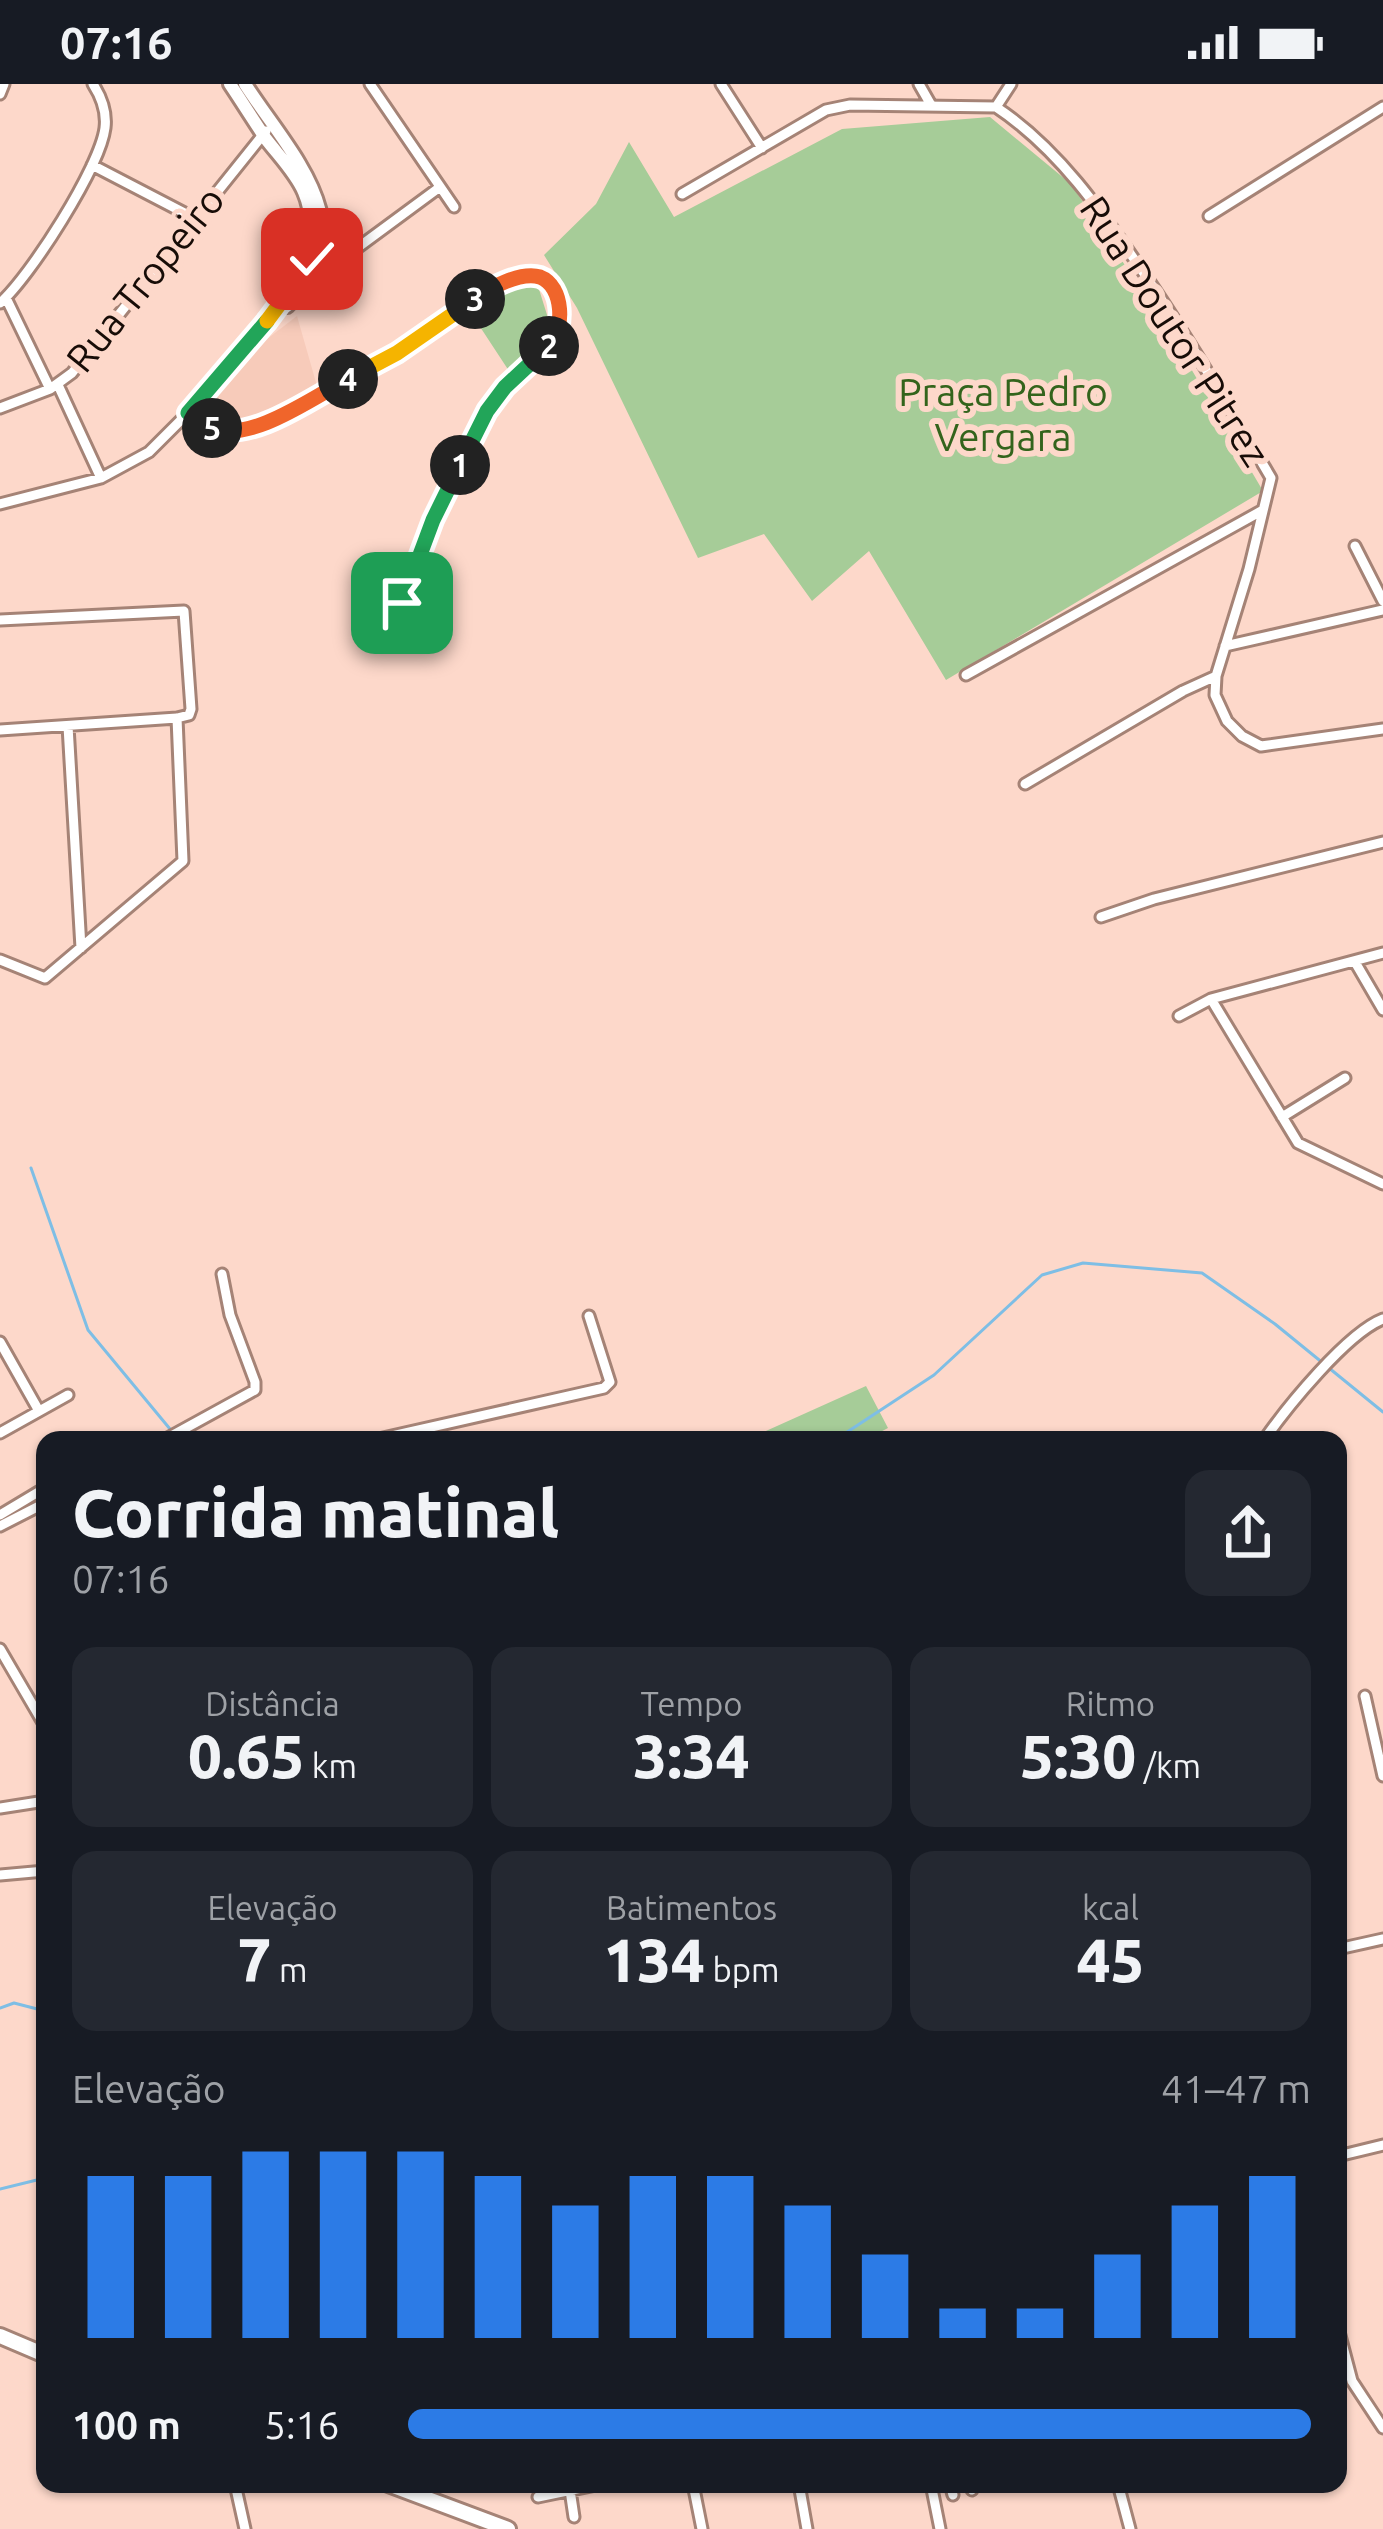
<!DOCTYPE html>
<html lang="pt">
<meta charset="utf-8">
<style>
body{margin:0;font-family:Ubuntu,sans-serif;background:#242831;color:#f1f3f6;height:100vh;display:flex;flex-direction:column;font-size:45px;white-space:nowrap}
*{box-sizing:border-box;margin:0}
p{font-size:39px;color:#9ea1a6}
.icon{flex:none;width:66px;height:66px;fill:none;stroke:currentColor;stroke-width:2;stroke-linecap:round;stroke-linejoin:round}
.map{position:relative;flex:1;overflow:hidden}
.side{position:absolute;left:36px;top:1347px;width:1311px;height:1062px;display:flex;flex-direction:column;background:#171b24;border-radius:24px;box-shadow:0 3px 9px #0004}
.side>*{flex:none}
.pin{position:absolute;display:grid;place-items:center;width:102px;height:102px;color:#fff;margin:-51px;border-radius:24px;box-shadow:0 6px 18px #0006}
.km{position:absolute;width:60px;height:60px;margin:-30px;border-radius:50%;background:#222;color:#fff;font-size:33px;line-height:60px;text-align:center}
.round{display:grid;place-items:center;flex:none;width:126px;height:126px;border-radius:24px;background:#242831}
.headline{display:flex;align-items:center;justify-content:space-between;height:204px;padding:0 36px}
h1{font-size:66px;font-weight:800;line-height:90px}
.metrics{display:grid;grid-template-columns:repeat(3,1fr);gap:18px;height:204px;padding:12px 36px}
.metrics div{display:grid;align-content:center;border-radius:24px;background:#242831;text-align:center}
.metrics b{font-size:60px;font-weight:800}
.metrics small{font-size:33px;font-weight:400}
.metrics p{font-size:33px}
.chart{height:336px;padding:24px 36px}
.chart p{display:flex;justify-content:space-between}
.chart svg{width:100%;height:216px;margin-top:12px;stroke:#2c7be6;stroke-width:6}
ul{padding:0 36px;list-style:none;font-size:39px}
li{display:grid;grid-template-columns:192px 144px 1fr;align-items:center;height:90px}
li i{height:30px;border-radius:15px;background:#2c7be6}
.status{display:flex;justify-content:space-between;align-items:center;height:84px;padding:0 60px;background:#171b24;direction:ltr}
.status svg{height:33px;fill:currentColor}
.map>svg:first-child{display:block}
.built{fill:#f7cbba}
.green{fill:#a6cc98}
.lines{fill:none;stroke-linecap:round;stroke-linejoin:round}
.stream{stroke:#7ebee5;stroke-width:3}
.minor-casing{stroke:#a58376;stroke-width:15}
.tertiary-casing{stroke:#a58376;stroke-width:18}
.secondary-casing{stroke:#a58376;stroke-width:20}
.minor{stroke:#fff;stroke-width:9}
.tertiary{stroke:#fff;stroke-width:12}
.secondary{stroke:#fff;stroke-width:14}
.split-1-casing{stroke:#fff;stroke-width:24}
.split-2-casing{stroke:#fff;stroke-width:24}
.split-3-casing{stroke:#fff;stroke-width:24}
.split-4-casing{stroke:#fff;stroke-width:24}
.split-5-casing{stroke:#fff;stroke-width:24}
.split-6-casing{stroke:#fff;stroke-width:24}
.split-7-casing{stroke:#fff;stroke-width:24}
.split-1{stroke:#22a559;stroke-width:15}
.split-2{stroke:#22a559;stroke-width:15}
.split-3{stroke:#f0652b;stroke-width:15}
.split-4{stroke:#f5b400;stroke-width:15}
.split-5{stroke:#f0652b;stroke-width:15}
.split-6{stroke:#22a559;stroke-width:15}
.split-7{stroke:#f5b400;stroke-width:15}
.labels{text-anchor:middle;stroke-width:12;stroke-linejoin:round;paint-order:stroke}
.street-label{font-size:39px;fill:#170c07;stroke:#fdd8ca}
.park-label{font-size:39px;fill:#33641c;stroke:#fdd8ca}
</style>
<div class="status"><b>07:16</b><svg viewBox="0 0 49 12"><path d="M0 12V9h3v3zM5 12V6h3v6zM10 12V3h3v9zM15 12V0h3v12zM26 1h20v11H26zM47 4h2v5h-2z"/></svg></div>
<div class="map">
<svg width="1383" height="2445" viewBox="0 0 1383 2445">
<rect width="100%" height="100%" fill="#fdd8ca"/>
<!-- built -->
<path class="built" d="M297 232 317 302 243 344 207 338 203 326 246 271Z"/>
<!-- green -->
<path class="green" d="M990 33 1071 100 1170 249 1263 407 946 596 869 467 812 517 764 450 698 474 577 224 544 171 596 120 629 58 674 133 842 45Z
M518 200 538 202 553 250 511 290 469 226Z
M866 1302 888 1344 865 1356H746Z"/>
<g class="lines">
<!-- stream -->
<path class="stream" d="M31 1084 88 1246 170 1345
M181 1353 191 1356
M835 1356 934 1291 1042 1191 1083 1179 1202 1189 1275 1240 1383 1328
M0 1924 14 1919 45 1927
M0 2105 45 2094"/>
<!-- minor casing -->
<g class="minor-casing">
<path id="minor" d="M370 0 454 123
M721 0 762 64
M919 0 931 21
M0 10 4 0
M996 23 1011 0
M92 81 196 135
M682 110 826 26 850 21 996 23C1058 64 1102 128 1143 188 1189 255 1230 324 1271 394L1249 485 1216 592 1215 611 1227 637 1242 652 1261 662 1383 645
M1209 132 1383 23
M312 175 349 170 440 103
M6 214 50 305
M0 219C30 193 100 83 105 44 107 28 102 14 93 0
M58 301 101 394
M0 324 50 305 72 289 266 47
M0 420 101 394 149 368 188 329 225 350 250 346C299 320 352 297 400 267 443 240 484 195 538 192L552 206 561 246 556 256C538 273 516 288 501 308 458 363 427 453 402 519
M1355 462 1383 517
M0 536 184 527 191 625 189 631 177 634 0 646
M1225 562 1383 526
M966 591 1263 426
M68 642 81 864
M1025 700 1183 607 1216 592
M1101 833 1154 815 1383 758
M0 876 45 894 183 777 177 634
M1355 878 1383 926
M1211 915 1298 1059 1383 1100
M1179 932 1211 915 1383 869
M1282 1033 1345 994
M0 1258 39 1327
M0 1349 68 1311
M164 1356 255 1306V1298L230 1231 222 1190
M374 1356 604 1304 610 1298 589 1232
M1264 1356C1287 1323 1347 1249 1383 1235
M0 1431 45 1404
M0 1442 45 1419
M0 1565 45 1642
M1365 1612 1383 1692
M0 1724 45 1717
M0 1791 45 1787
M1338 1865 1383 1855
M1338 2072 1383 2061
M1338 2244 1352 2297 1383 2344
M235 2400 245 2445
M693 2400 702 2445
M799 2400 807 2445
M931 2400 940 2445
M950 2400 953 2411
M971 2400 972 2406
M1118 2400 1130 2445
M570 2406 574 2433
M538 2413 601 2400"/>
</g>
<!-- tertiary casing -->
<g class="tertiary-casing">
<path id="tertiary" d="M245 0C289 69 369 143 287 222
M188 329C232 274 338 186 304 108 296 89 279 72 266 55 254 37 242 18 230 0"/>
</g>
<!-- secondary casing -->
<g class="secondary-casing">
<path id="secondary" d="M0 2252 45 2271
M388 2400 508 2445"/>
</g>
<!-- minor -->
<use href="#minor" class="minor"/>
<!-- tertiary -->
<use href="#tertiary" class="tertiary"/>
<!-- secondary -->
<use href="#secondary" class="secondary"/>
</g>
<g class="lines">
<!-- split-1 casing -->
<g class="split-1-casing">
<path id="split-1" d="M402 519 433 436 460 381"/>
</g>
<!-- split-2 casing -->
<g class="split-2-casing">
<path id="split-2" d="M460 381 487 327 505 303 549 262"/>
</g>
<!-- split-3 casing -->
<g class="split-3-casing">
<path id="split-3" d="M475 215C489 204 521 187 540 193 564 202 565 246 549 262"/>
</g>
<!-- split-4 casing -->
<g class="split-4-casing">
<path id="split-4" d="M348 295 397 269 475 215"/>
</g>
<!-- split-5 casing -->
<g class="split-5-casing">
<path id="split-5" d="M212 344C251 359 312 314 348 295"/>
</g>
<!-- split-6 casing -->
<g class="split-6-casing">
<path id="split-6" d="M212 344 188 329 267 237"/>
</g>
<!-- split-7 casing -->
<g class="split-7-casing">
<path id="split-7" d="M267 237 296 198 306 175H312"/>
</g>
<!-- split-1 -->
<use href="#split-1" class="split-1"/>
<!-- split-2 -->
<use href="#split-2" class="split-2"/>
<!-- split-3 -->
<use href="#split-3" class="split-3"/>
<!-- split-4 -->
<use href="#split-4" class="split-4"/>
<!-- split-5 -->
<use href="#split-5" class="split-5"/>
<!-- split-6 -->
<use href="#split-6" class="split-6"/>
<!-- split-7 -->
<use href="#split-7" class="split-7"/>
</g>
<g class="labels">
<!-- street labels -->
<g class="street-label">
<text transform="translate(145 195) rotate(-51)" y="14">Rua Tropeiro</text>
<text transform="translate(1175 247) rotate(57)" y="14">Rua Doutor Pitrez</text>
</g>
<!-- park labels -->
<g class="park-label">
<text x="1003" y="322">Praça Pedro<tspan x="1003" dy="45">Vergara</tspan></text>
</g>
</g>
</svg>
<div class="pin" style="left:402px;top:519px;background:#1e9e55"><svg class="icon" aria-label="arrive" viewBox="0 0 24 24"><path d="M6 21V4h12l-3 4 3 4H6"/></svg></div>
<div class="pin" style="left:312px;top:175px;background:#d93025"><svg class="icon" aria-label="check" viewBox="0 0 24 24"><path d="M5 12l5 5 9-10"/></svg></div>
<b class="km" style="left:460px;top:381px">1</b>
<b class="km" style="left:549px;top:262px">2</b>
<b class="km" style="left:475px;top:215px">3</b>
<b class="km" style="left:348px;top:295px">4</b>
<b class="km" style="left:212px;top:344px">5</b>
<section class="side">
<div class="headline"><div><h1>Corrida matinal</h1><p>07:16</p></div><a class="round"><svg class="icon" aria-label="share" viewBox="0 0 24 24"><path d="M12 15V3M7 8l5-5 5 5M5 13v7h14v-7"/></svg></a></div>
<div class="metrics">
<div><p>Distância</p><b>0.65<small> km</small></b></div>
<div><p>Tempo</p><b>3:34</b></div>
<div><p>Ritmo</p><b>5:30<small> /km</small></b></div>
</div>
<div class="metrics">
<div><p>Elevação</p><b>7<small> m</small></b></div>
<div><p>Batimentos</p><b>134<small> bpm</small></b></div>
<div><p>kcal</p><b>45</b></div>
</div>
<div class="chart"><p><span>Elevação</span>41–47 m</p>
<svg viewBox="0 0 160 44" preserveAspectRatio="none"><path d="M5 44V11M15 44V11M25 44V6M35 44V6M45 44V6M55 44V11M65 44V17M75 44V11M85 44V11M95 44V17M105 44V27M115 44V38M125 44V38M135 44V27M145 44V17M155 44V11"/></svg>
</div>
<ul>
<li><b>100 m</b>5:16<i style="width:100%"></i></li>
</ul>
</section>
</div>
